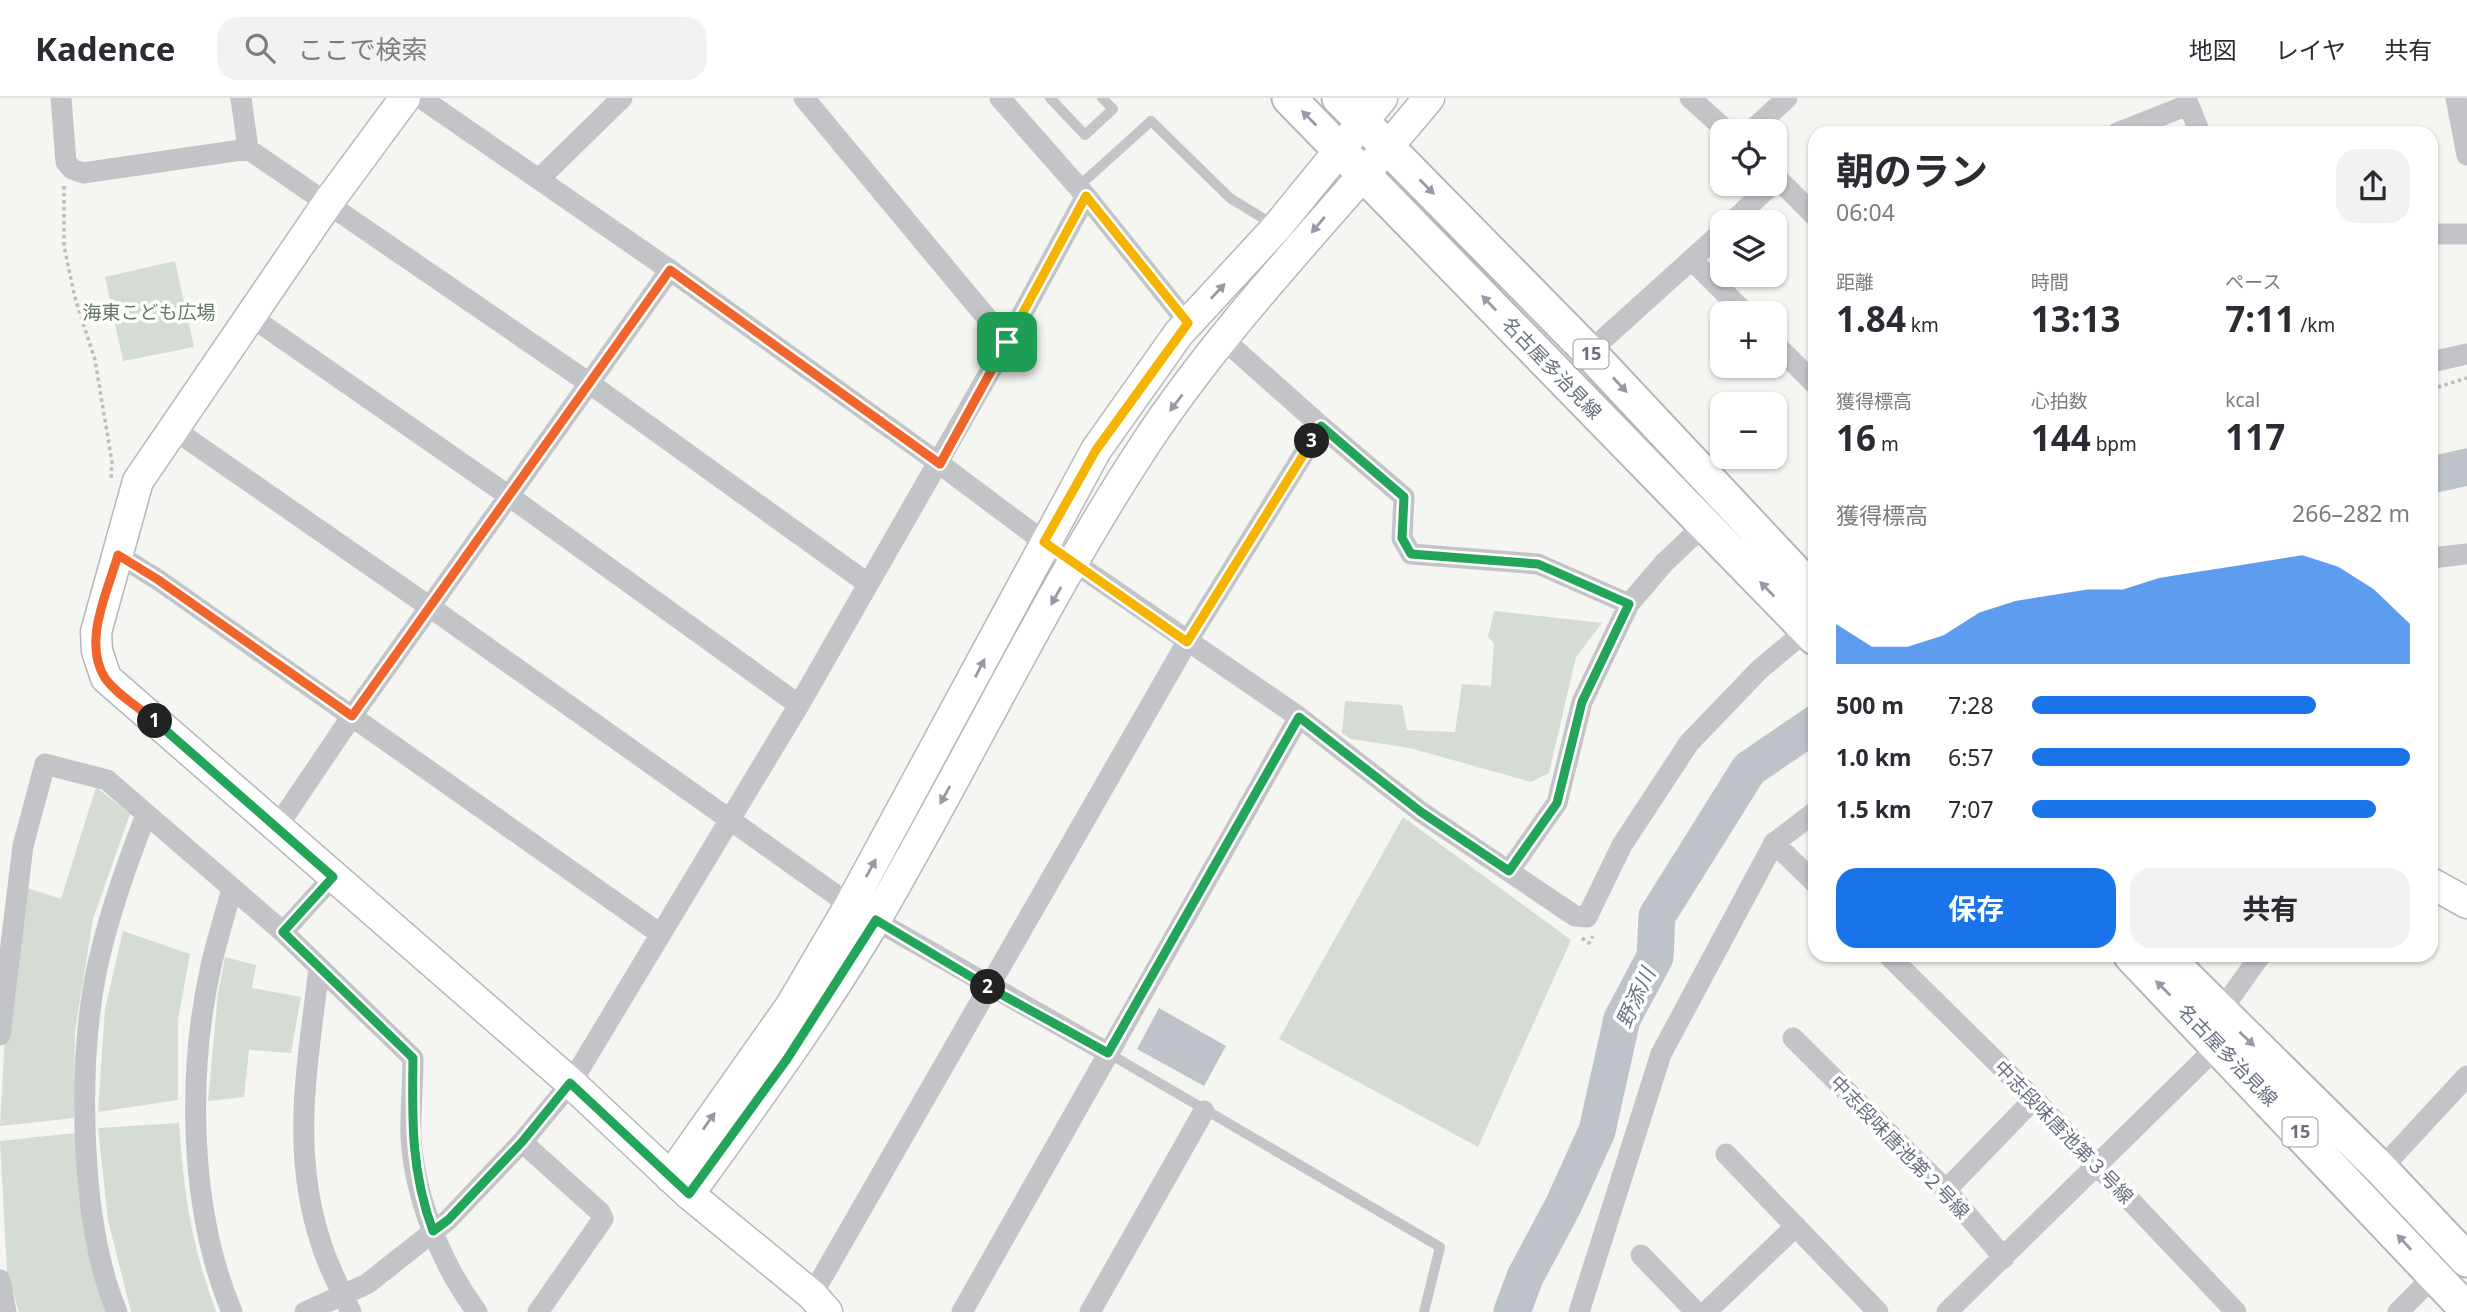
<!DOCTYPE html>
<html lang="ja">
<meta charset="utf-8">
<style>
body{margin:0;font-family:"Noto Sans","Noto Sans JP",sans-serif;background:#f2f2f3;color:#2b2b33;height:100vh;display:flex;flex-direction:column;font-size:26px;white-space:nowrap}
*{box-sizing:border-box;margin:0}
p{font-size:23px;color:#7c7c81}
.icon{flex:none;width:38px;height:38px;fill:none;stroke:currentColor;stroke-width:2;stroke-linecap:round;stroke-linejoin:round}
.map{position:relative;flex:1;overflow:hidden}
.sheet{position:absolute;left:1808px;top:28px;width:630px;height:836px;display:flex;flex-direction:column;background:#fff;border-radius:21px;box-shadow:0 2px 5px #0004}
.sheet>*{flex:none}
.fabs{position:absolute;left:1710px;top:21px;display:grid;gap:14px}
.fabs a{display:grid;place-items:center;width:77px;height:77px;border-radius:14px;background:#fff;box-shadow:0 2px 5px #0004;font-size:35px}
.pin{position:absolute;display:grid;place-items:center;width:60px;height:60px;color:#fff;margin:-30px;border-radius:14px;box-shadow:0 4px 10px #0006}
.km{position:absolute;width:35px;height:35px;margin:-18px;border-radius:50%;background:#222;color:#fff;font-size:19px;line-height:35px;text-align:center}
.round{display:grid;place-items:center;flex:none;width:74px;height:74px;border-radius:21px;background:#f2f2f3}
.head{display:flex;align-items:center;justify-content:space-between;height:119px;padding:0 28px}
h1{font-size:38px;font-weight:700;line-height:52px}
.figures{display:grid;grid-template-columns:repeat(3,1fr);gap:10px;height:119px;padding:7px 28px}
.figures div{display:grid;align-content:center}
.figures b{font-size:35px;font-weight:700}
.figures small{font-size:19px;font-weight:400}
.figures p{font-size:19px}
.chart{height:196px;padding:14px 28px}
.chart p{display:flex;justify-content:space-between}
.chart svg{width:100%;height:126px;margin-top:7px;fill:#1a73e8;opacity:.7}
.primary-button{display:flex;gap:14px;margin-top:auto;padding:14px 28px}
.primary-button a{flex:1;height:80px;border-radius:21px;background:#1a73e8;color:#fff;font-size:28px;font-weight:700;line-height:80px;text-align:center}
.primary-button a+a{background:#f2f2f3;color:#2b2b33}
ul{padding:0 28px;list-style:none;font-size:23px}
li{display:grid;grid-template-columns:112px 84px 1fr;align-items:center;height:52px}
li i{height:18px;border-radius:9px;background:#1a73e8}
header{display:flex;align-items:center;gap:42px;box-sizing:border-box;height:98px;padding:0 35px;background:#fff;border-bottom:2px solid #e1e1e2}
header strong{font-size:33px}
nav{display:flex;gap:38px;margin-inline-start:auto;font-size:24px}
.search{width:490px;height:63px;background:#f2f2f3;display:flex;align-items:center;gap:18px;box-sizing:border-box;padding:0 24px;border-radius:21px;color:#7c7c81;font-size:26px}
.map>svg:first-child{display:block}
.green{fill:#d5dcd4}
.water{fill:#bdc3c9}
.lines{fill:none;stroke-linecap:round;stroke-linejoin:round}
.river{stroke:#bdc3c9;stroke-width:37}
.secondary-casing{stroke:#b4b7bc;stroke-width:33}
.primary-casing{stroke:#b5b7bb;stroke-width:37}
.path{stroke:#bbbcbf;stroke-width:3.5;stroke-dasharray:3.5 3.5;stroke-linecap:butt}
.lane{stroke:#c2c4c7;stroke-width:10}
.street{stroke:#c2c4c7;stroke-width:21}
.secondary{stroke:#fff;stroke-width:30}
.primary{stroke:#fff;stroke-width:33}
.oneway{fill:#959ba6}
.split-1-casing{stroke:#fff;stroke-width:14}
.split-2-casing{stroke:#fff;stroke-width:14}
.split-3-casing{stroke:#fff;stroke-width:14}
.split-4-casing{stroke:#fff;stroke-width:14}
.split-1{stroke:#f0652b;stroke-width:9}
.split-2{stroke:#22a559;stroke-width:9}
.split-3{stroke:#22a559;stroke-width:9}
.split-4{stroke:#f5b400;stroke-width:9}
.labels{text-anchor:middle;stroke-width:7;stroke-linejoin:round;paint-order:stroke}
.shield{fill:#fff;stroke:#959ba6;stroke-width:2}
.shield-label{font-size:18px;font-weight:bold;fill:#687080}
.park-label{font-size:19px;fill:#667866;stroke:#fff}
.street-label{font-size:19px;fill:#687080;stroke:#fff}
.water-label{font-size:21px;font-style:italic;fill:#697683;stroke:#fff}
</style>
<header>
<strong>Kadence</strong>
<div class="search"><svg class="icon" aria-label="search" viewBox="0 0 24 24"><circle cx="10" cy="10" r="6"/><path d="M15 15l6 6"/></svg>ここで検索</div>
<nav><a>地図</a><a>レイヤ</a><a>共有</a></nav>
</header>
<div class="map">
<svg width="2467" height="1214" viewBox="0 0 2467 1214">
<rect width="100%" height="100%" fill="#f5f5f2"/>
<!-- green -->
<path class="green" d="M175 163 194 249 123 263 105 179Z
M1494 513 1602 525 1576 559 1549 675 1531 684 1410 650 1351 641 1342 635 1345 603 1402 607 1407 632 1455 634 1462 586 1491 588 1494 545 1488 539Z
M96 689 130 716 93 821 75 934 74 1020 0 1028 6 918 24 789 61 801Z
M1403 719 1571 842 1478 1049 1279 941Z
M123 833 190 856 178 922V1002L98 1014 105 911Z
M225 859 256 867 252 890 301 899 291 955 249 952 244 999 208 1003 218 896Z
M179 1025C184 1098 191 1144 216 1214H131L108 1122 98 1030Z
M75 1035 109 1214H19L7 1174 0 1043Z"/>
<!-- water -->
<path class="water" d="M1159 910 1226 948 1204 988 1137 951Z"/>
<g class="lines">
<!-- river -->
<path class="river" d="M2431 377 2467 369
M1512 1214 1525 1179 1563 1108 1597 1033 1622 921 1655 859 1657 818 1749 671 1815 626"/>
<!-- secondary casing -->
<g class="secondary-casing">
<path id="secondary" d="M405 0 329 103 138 383 96 534 97 553 106 580 571 985 689 1096 812 1197 827 1214
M2431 785 2467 805
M670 1079 790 909 850 807 1096 352 1179 235 1277 129 1382 0
M689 1096C754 1006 820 916 876 821 968 664 1046 497 1146 345 1228 221 1334 115 1429 0"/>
</g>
<!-- primary casing -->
<g class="primary-casing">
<path id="primary" d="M1289 0 1815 540
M1339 0 1589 254 1815 495
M2131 858 2467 1212
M2165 858 2381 1071 2467 1162"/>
</g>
<!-- path -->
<path class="path" d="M64 88V148L75 200 95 262 112 364 111 383
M2431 291 2467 280
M1582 840 1589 845 1593 838"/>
<!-- lane -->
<path class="lane" d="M1050 0 1085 37 1113 11 1102 0
M1079 88 1151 23 1230 100 1274 127
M1108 955 1440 1149 1424 1214"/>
<!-- street -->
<path class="street" d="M61 0 66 64 72 71 83 75 248 51 589 285 867 485
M241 0 248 51
M421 0 670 172 940 366 1044 444 1299 619 1421 714 1575 818 1587 819 1622 747 1689 645 1759 572 1807 532
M1000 0 1086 98 1007 244
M1690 0 1727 33
M2186 0 2200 35
M2456 0 2467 57
M1751 33 1787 0
M2117 35 2188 7
M1774 77 1815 118
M540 80 622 0
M1086 98 1188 225
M1732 124 1772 86
M2431 136H2467
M1693 163 1745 215
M250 218 509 398 799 607
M1774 245 1815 286
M1589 254 1722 134
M2431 264 2467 256
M1321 328 1404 399 1402 440 1411 456 1538 466 1629 506
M172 330 430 509 850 807
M118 457 157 481 659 835
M2431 460 2467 456
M277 729 352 618 670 172
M1774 745 1815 785
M1509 773 1557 705 1582 604 1629 506 1664 465 1705 426
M875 822 1108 955
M283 834 333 779
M1889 858 2034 1001 2236 1214
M319 870C308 965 290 1051 321 1145 328 1169 341 1192 351 1214
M2220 914 2260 858
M0 937 23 748 45 666 107 682 283 834 413 960C413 987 410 1014 411 1040 415 1100 441 1166 477 1214
M1793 940 1946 1092 2004 1160
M522 1044 600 1114 603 1121 538 1214
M1726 1056 1878 1214
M2381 1071 2467 978
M1946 1092 2034 1001
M1641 1157 1696 1214
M0 1182 6 1214
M812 1197 1187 544 1321 328 1222 240
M117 1214C80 1126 78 974 95 880 106 824 125 770 146 717
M232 1214C189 1112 187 975 211 868 217 842 225 816 232 791
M305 1214 367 1186 448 1122 522 1044 571 985 799 607 1007 244 804 0
M962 1214 1299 619
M1090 1214 1204 1013
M1579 1214 1661 956 1774 745 1815 714
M1706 1214 1796 1128
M1947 1214 2219 947
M2398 1214 2435 1177"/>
<!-- secondary -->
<use href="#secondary" class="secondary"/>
<!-- primary -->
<use href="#primary" class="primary"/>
</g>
<!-- one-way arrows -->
<defs><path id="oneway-solid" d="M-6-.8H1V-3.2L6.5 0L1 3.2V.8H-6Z" transform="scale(1.75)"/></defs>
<g class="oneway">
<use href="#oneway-solid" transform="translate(1309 20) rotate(-135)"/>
<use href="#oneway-solid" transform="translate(1427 89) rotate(45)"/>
<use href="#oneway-solid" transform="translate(1318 127) rotate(130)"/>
<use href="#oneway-solid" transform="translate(1218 193) rotate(-47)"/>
<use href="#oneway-solid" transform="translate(1489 205) rotate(-134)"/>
<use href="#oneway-solid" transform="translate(1620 287) rotate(47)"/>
<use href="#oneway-solid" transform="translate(1176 305) rotate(127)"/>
<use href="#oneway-solid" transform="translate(1767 491) rotate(-134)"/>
<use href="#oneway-solid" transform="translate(1056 498) rotate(119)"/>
<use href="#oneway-solid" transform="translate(980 570) rotate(-63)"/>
<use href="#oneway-solid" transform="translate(945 697) rotate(119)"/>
<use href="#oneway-solid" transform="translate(871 770) rotate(-61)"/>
<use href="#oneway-solid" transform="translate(2163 890) rotate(-135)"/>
<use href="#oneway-solid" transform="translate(2247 941) rotate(44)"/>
<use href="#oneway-solid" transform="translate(709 1023) rotate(-55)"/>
<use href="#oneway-solid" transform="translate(2404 1144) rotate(-133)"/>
</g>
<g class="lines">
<!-- split-1 casing -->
<g class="split-1-casing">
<path id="split-1" d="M155 623C140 610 116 596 105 580 82 544 108 493 118 457L157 481 352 618 670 172 940 366 1007 244"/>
</g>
<!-- split-2 casing -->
<g class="split-2-casing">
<path id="split-2" d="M155 623 333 779 283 834 413 960C412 1022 411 1074 433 1133L448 1122 522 1044 570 985 689 1096 787 961 876 822 988 889"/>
</g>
<!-- split-3 casing -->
<g class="split-3-casing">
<path id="split-3" d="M988 889 1108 955 1299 619 1421 714 1509 773 1557 705 1582 604 1629 506 1538 466 1411 456 1402 440 1404 399 1321 328 1312 343"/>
</g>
<!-- split-4 casing -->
<g class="split-4-casing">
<path id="split-4" d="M1007 244 1086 98 1188 225 1096 352 1044 444 1187 544 1312 343"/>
</g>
<!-- split-1 -->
<use href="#split-1" class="split-1"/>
<!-- split-2 -->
<use href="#split-2" class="split-2"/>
<!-- split-3 -->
<use href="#split-3" class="split-3"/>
<!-- split-4 -->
<use href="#split-4" class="split-4"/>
</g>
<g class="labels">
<!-- shield labels -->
<g class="shield">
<rect x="1573.5" y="241.5" width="35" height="29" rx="5"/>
<rect x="2282.5" y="1019.5" width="35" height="29" rx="5"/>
</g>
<g class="shield-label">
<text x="1591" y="262">15</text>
<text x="2300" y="1040">15</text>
</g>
<!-- park labels -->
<g class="park-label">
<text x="149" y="221">海東こども広場</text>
</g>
<!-- street labels -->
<g class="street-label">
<text transform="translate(1552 270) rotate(46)" y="7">名古屋多治見線</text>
<text transform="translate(2228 957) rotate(46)" y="7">名古屋多治見線</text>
<text transform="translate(2064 1034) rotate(46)" y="7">中志段味唐池第３号線</text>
<text transform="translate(1900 1049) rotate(46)" y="7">中志段味唐池第２号線</text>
</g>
<!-- water labels -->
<g class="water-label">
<text transform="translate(1636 900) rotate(-65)" y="7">野添川</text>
</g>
</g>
</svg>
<div class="fabs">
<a><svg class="icon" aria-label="locate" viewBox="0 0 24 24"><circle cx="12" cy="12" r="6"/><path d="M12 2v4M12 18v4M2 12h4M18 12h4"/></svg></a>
<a><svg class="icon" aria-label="layers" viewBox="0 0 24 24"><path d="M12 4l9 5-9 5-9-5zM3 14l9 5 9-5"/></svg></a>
<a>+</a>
<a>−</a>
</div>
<div class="pin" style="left:1007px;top:244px;background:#1e9e55"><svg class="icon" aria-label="arrive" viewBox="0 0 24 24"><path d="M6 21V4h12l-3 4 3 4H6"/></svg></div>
<b class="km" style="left:155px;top:623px">1</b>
<b class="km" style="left:988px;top:889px">2</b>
<b class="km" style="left:1312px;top:343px">3</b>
<section class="sheet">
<div class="head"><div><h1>朝のラン</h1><p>06:04</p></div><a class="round"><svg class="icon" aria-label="share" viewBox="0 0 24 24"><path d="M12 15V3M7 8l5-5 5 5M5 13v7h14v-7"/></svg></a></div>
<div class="figures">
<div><p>距離</p><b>1.84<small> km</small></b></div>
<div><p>時間</p><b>13:13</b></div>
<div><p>ペース</p><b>7:11<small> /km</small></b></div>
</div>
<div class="figures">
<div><p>獲得標高</p><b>16<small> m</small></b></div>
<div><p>心拍数</p><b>144<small> bpm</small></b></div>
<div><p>kcal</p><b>117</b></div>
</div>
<div class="chart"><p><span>獲得標高</span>266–282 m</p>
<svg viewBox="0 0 160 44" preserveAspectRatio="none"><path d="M0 44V30L10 38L20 38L30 34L40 26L50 22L60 20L70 18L80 18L90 14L100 12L110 10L120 8L130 6L140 10L150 18L160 30V44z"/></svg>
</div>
<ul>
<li><b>500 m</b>7:28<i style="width:75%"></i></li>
<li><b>1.0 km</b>6:57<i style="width:100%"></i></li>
<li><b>1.5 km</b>7:07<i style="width:91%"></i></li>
</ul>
<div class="primary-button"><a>保存</a><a>共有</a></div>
</section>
</div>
